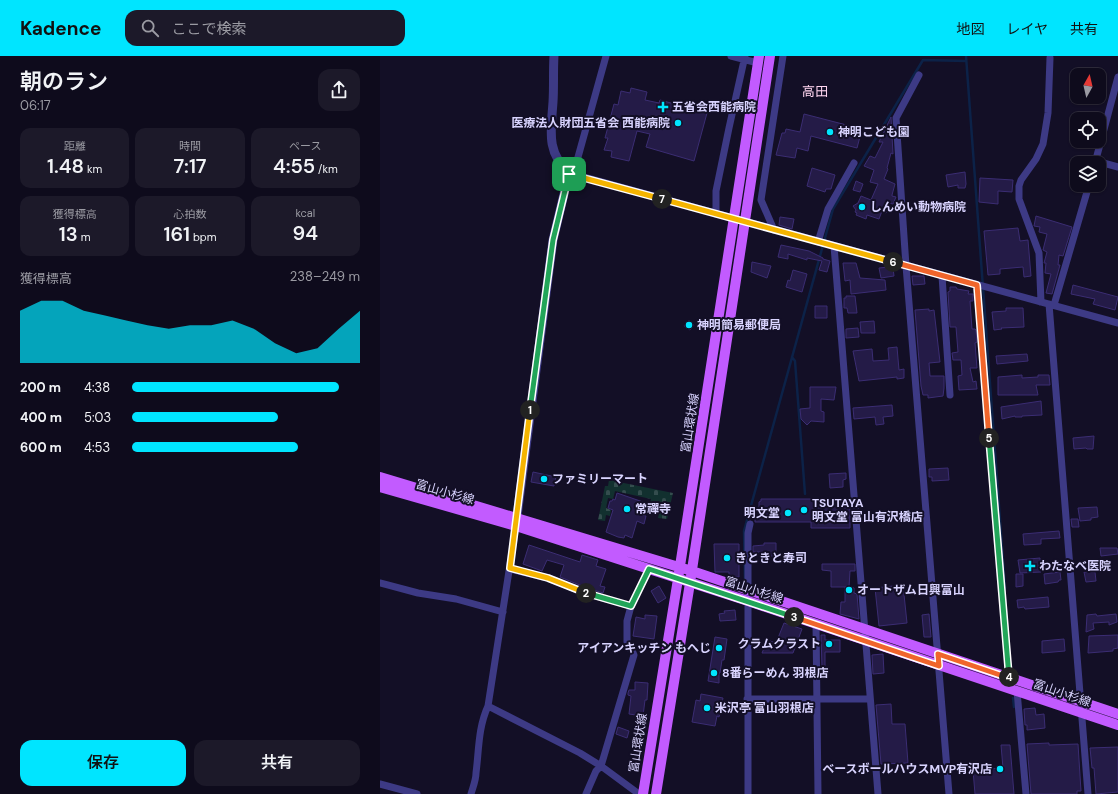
<!DOCTYPE html>
<html lang="ja">
<meta charset="utf-8">
<style>
body{margin:0;font-family:"DM Sans","Noto Sans JP",sans-serif;background:#1c1929;color:#f1f3f6;height:100vh;display:flex;flex-direction:column;font-size:15px;white-space:nowrap}
*{box-sizing:border-box;margin:0}
p{font-size:13px;color:#9b9ba3}
.icon{flex:none;width:22px;height:22px;fill:none;stroke:currentColor;stroke-width:2;stroke-linecap:round;stroke-linejoin:round}
.map{position:relative;flex:1;overflow:hidden}
.panel{display:flex;flex-direction:column;background:#0e0b1c;width:380px}
.panel>*{flex:none}
.needle{width:26px;rotate:8deg}
.controls{position:absolute;left:690px;top:12px;display:grid;gap:8px}
.controls a{display:grid;place-items:center;width:36px;height:36px;border-radius:8px;background:#0e0b1c;box-shadow:0 1px 3px #0004,0 0 0 1px #2e2b3b;font-size:20px}
.pin{position:absolute;display:grid;place-items:center;width:34px;height:34px;color:#fff;margin:-17px;border-radius:8px;box-shadow:0 2px 6px #0006}
.km{position:absolute;width:20px;height:20px;margin:-10px;border-radius:50%;background:#222;color:#fff;font-size:11px;line-height:20px;text-align:center}
.round{display:grid;place-items:center;flex:none;width:42px;height:42px;border-radius:12px;background:#1c1929}
.summary{display:flex;align-items:center;justify-content:space-between;height:68px;padding:0 20px}
h1{font-size:22px;font-weight:600;line-height:30px}
.figures{display:grid;grid-template-columns:repeat(3,1fr);gap:6px;height:68px;padding:4px 20px}
.figures div{display:grid;align-content:center;border-radius:10px;background:#1c1929;text-align:center}
.figures b{font-size:20px;font-weight:600}
.figures small{font-size:11px;font-weight:400}
.figures p{font-size:11px}
.chart{height:112px;padding:8px 20px}
.chart p{display:flex;justify-content:space-between}
.chart svg{width:100%;height:72px;margin-top:4px;fill:#00e5ff;opacity:.7}
.button{display:flex;gap:8px;margin-top:auto;padding:8px 20px}
.button a{flex:1;height:46px;border-radius:12px;background:#00e5ff;color:#111;font-size:16px;font-weight:600;line-height:46px;text-align:center}
.button a+a{background:#1c1929;color:#f1f3f6}
ul{padding:0 20px;list-style:none;font-size:13px}
li{display:grid;grid-template-columns:64px 48px 1fr;align-items:center;height:30px}
li i{height:10px;border-radius:5px;background:#00e5ff}
header{display:flex;align-items:center;gap:24px;box-sizing:border-box;height:56px;padding:0 20px;background:#00e5ff;color:#111}
header strong{font-size:19px}
nav{display:flex;gap:22px;margin-inline-start:auto;font-size:14px}
.search{width:280px;height:36px;background:#1c1929;display:flex;align-items:center;gap:10px;box-sizing:border-box;padding:0 14px;border-radius:12px;color:#9b9ba3;font-size:15px}
main{display:flex;flex:1;min-height:0}
.map>svg:first-child{display:block}
.cemetery{fill:url(#cemetery-stones)}
.lines{fill:none;stroke-linecap:round;stroke-linejoin:round}
.stream{stroke:#0c2248;stroke-width:2.5}
.building{fill:#241b47;stroke:#3b2d73}
.minor{stroke:#3d3a85;stroke-width:7}
.tertiary{stroke:#3d3a85;stroke-width:9}
.primary{stroke:#c25bff;stroke-width:10}
.split-1-casing{stroke:#fff;stroke-width:8}
.split-2-casing{stroke:#fff;stroke-width:8}
.split-3-casing{stroke:#fff;stroke-width:8}
.split-4-casing{stroke:#fff;stroke-width:8}
.split-5-casing{stroke:#fff;stroke-width:8}
.split-6-casing{stroke:#fff;stroke-width:8}
.split-7-casing{stroke:#fff;stroke-width:8}
.split-8-casing{stroke:#fff;stroke-width:8}
.split-1{stroke:#22a559;stroke-width:5}
.split-2{stroke:#f5b400;stroke-width:5}
.split-3{stroke:#22a559;stroke-width:5}
.split-4{stroke:#f0652b;stroke-width:5}
.split-5{stroke:#22a559;stroke-width:5}
.split-6{stroke:#f0652b;stroke-width:5}
.split-7{stroke:#f5b400;stroke-width:5}
.split-8{stroke:#f5b400;stroke-width:5}
.poi-dot{fill:#00e5ff;stroke:#130f26;stroke-width:1.5}
.labels{text-anchor:middle;stroke-width:4;stroke-linejoin:round;paint-order:stroke}
.poi-label{font-size:12px;font-weight:bold;fill:#d9d4ff;stroke:#130f26;text-anchor:start}
.street-label{font-size:12px;fill:#d9d4ff;stroke:#130f26}
.neighbourhood-label{font-size:13px;fill:#ffd6f0;stroke:#130f26}
</style>
<header>
<strong>Kadence</strong>
<div class="search"><svg class="icon" aria-label="search" viewBox="0 0 24 24"><circle cx="10" cy="10" r="6"/><path d="M15 15l6 6"/></svg>ここで検索</div>
<nav><a>地図</a><a>レイヤ</a><a>共有</a></nav>
</header>
<main>
<section class="panel">
<div class="summary"><div><h1>朝のラン</h1><p>06:17</p></div><a class="round"><svg class="icon" aria-label="share" viewBox="0 0 24 24"><path d="M12 15V3M7 8l5-5 5 5M5 13v7h14v-7"/></svg></a></div>
<div class="figures">
<div><p>距離</p><b>1.48<small> km</small></b></div>
<div><p>時間</p><b>7:17</b></div>
<div><p>ペース</p><b>4:55<small> /km</small></b></div>
</div>
<div class="figures">
<div><p>獲得標高</p><b>13<small> m</small></b></div>
<div><p>心拍数</p><b>161<small> bpm</small></b></div>
<div><p>kcal</p><b>94</b></div>
</div>
<div class="chart"><p><span>獲得標高</span>238–249 m</p>
<svg viewBox="0 0 160 44" preserveAspectRatio="none"><path d="M0 44V12L10 6L20 6L30 12L40 15L50 18L60 21L70 23L80 21L90 21L100 18L110 23L120 32L130 38L140 35L150 23L160 12V44z"/></svg>
</div>
<ul>
<li><b>200 m</b>4:38<i style="width:91%"></i></li>
<li><b>400 m</b>5:03<i style="width:64%"></i></li>
<li><b>600 m</b>4:53<i style="width:73%"></i></li>
</ul>
<div class="button"><a>保存</a><a>共有</a></div>
</section>
<div class="map">
<svg width="738" height="738" viewBox="0 0 738 738">
<defs>
<pattern id="cemetery-stones" width="16" height="16" patternUnits="userSpaceOnUse"><rect width="16" height="16" fill="#12302f"/><path d="M2 7V4a2 2 0 0 1 4 0v3zM10 15v-3a2 2 0 0 1 4 0v3z" fill="#344d4e"/></pattern>
</defs>
<rect width="100%" height="100%" fill="#130f26"/>
<!-- cemetery -->
<path class="cemetery" d="M229 424 293 437 287 463 278 462 279 458 269 456 271 443 235 435 233 443 228 442 226 452 231 454 230 460 226 459 225 465 218 464 225 430H228Z"/>
<g class="lines">
<!-- stream -->
<path class="stream" d="M586 0 625 532
M412 301 415 305 425 438
M365 523 364 475 453 153 543 4 586 5
M633 642 634 651"/>
</g>
<!-- building -->
<path class="building" d="M251 32 267 36 265 44 279 47 280 44 327 57 314 105 266 91 270 78 257 75 249 105 231 101 232 95 224 94 228 82H225L234 48 238 49 241 35 250 37Z
M424 58 482 73 477 92 431 80 428 95 417 92 415 102 396 99 402 77H405L406 73 420 76Z
M511 61 513 98 511 97 507 112 508 113 504 123 515 128 512 139V140L516 141 513 148 509 147 506 157 502 155 499 163 487 159 486 163 476 159 477 157 475 156 476 154 473 150 478 147 481 140 491 144 498 128 490 126 494 114 484 110 490 100 495 102 503 86H499Z
M432 112 455 119 451 133H446L445 136 427 130Z
M585 116 586 128 585 132H578V129L568 131 566 119Z
M600 122 633 124 632 136 618 135V148L599 146Z
M476 125 483 128 480 136 473 134Z
M656 160 692 171 683 200 679 199 678 209H680L672 238 666 237 671 218 665 217 666 207H664L667 196 663 194 667 178 659 176 660 171 654 170Z
M400 161 414 163 412 173 399 169Z
M638 172 640 185 648 184 651 220 644 221 643 211 620 213V218L608 219 604 175Z
M401 189 429 195 443 202V203L450 205 447 216 439 214 442 205 427 202V204L408 198V203L398 201Z
M372 206 391 210 387 222 371 216Z
M463 207H476L480 222 505 224 506 234 471 238 470 224 465 225Z
M509 211 510 213 513 212 514 220 501 222 499 212Z
M413 214 427 218 422 236 406 231 408 224 410 225Z
M532 220H544L545 228 533 229Z
M693 229 738 241 735 254 713 248 715 243 691 238Z
M570 231H576L577 233 589 235 588 238H593V245H590L592 273H595L596 274 597 286 595 287 597 312H590L593 326 596 325 597 333 579 334 578 320 582 319 581 304H573L572 297 578 296 576 271H570L568 236 570 235Z
M466 240H475L477 257H468L467 252H464V242H466Z
M435 250H447V262H435Z
M626 252H643L644 271 621 272 622 273 614 274 612 256 626 255Z
M549 253V255L554 254 560 306 549 307 550 320H564V332L563 340 548 342V339H543L541 330 535 254Z
M309 264 314 269 310 274 304 270Z
M494 265 495 277H481L480 266Z
M478 272 479 281 466 282V273Z
M517 291 519 314 524 313V322L517 323V321L479 325 473 295 492 293 493 305 509 304 508 292Z
M647 298 648 305 617 308 616 300Z
M642 319V322L658 321V319H669L670 329H656L658 339H618V321Z
M430 331H456L454 344 441 343V355L444 356V366L431 365 427 369 421 363 420 353 430 352Z
M661 345 662 359 642 360V361H635V360L622 363 621 351Z
M512 349 513 360 503 361 504 368 496 369 495 361 474 363 473 352Z
M714 380 713 393H707L706 392 694 393 693 382Z
M568 412 569 424 552 425V421H549V413Z
M153 416 176 421 174 430 151 426Z
M466 417V423L463 424V431L450 432 449 418Z
M237 437 266 447 262 459 266 460 264 468 257 465 252 482 245 479 244 482 238 481 226 476 233 454 228 452 230 445H232L233 443 235 444Z
M381 443H466V448H470V472H431V466H375V460H379V446L381 445Z
M717 451 718 461 711 462V464L700 465 698 452Z
M691 463H698L699 471H692Z
M679 475 680 482 661 483V488L644 489 643 478Z
M384 487H396V500H384V496H373V490L384 489Z
M334 488H359V521H349V516H335Z
M149 489 200 506 202 499 218 504 216 510 226 513 220 530 225 531 223 537 207 532 180 521 184 509 167 504 162 515 143 508Z
M720 492H737L738 498 721 500Z
M660 502 661 516 640 517 638 504Z
M442 508H475V515H470L469 531H451V515L442 514Z
M680 516 681 524H679L678 526 665 528 664 518Z
M704 516H715L716 525 706 526Z
M636 518H643V530L636 531Z
M523 529 527 567 499 570 495 532Z
M279 530 286 542 278 547 271 535Z
M465 531 474 532V537L477 538 479 563 460 558 461 546H465Z
M668 541 669 551 645 553 644 551 638 552 637 544Z
M355 554 356 564 340 565 339 558 345 557 344 555Z
M549 558 551 581H544L542 559Z
M716 558 717 560 736 558 737 566 729 569V566L713 567 714 573 706 576 707 559Z
M265 559 277 560 274 583 253 580 256 561 265 563Z
M404 567 422 573 413 597H382L385 590 387 591 390 585 396 587Z
M441 579H445V584H460V596H445V610L442 611Z
M738 579V592L733 593V595L708 597 709 580Z
M335 581 347 583 344 604H342L340 617H339V627L328 625Z
M684 583 685 595 662 597V585Z
M503 598 504 617 493 618 492 599Z
M255 626 268 627 267 644H265L263 660 249 658 251 640 248 639V637L249 634H255Z
M321 638 343 642 339 661 337 660 335 670 312 666 316 644 320 645Z
M511 648 512 668H525L528 707 501 708 496 649Z
M655 652 656 659 664 658 665 672 647 674V669H645L644 653Z
M238 671 249 675 247 682 236 678Z
M669 687V689L698 688 701 735H697V738H651L647 688Z
M621 689H630L634 738H595L593 714 623 712Z
M738 691V736L716 738 714 712H712L710 692Z"/>
<g class="lines">
<!-- minor -->
<path class="minor" d="M351 0 378 7
M539 19 516 62 526 210 569 738
M716 105 738 111
M715 107 738 21
M189 117 738 267
M189 117 195 112 226 0
M336 158V135L349 72 365 0
M394 174 381 144 403 0
M438 186 448 153 474 107
M454 190 498 738
M562 220 570 339
M597 229 629 622
M661 246 659 197 639 143V130L641 124 656 103 663 88 668 57 670 2
M669 248 708 738
M674 249 709 129
M130 513 168 522 205 537 251 550
M0 527 38 537 76 543 123 556
M436 568 438 738
M637 635 646 738
M367 643H490
M108 650 200 697 221 710 259 738
M0 728 37 738
M91 738C93 731 96 724 96 717 99 694 98 672 108 650L136 470
M206 738 216 715 221 710 254 599 252 594 247 591V565L251 550 269 513
M368 738V477L370 468"/>
<!-- tertiary -->
<path class="tertiary" d="M136 468 173 184 189 117C166 96 171 75 173 46 174 31 173 15 174 0"/>
<!-- primary -->
<path class="primary" d="M0 421 312 515 738 658
M0 431 136 470 368 545 738 669
M263 738 298 523 379 0
M276 738 310 527 390 0"/>
</g>
<g class="lines">
<!-- split-1 casing -->
<g class="split-1-casing">
<path id="split-1" d="M150 354 173 184 189 118"/>
</g>
<!-- split-2 casing -->
<g class="split-2-casing">
<path id="split-2" d="M150 354 130 512 168 522 206 537"/>
</g>
<!-- split-3 casing -->
<g class="split-3-casing">
<path id="split-3" d="M206 537 251 550 269 513 414 561"/>
</g>
<!-- split-4 casing -->
<g class="split-4-casing">
<path id="split-4" d="M414 561 559 610 558 598 629 622V621"/>
</g>
<!-- split-5 casing -->
<g class="split-5-casing">
<path id="split-5" d="M609 382 629 621"/>
</g>
<!-- split-6 casing -->
<g class="split-6-casing">
<path id="split-6" d="M513 206 597 229 609 382"/>
</g>
<!-- split-7 casing -->
<g class="split-7-casing">
<path id="split-7" d="M282 143 513 206"/>
</g>
<!-- split-8 casing -->
<g class="split-8-casing">
<path id="split-8" d="M189 118 282 143"/>
</g>
<!-- split-1 -->
<use href="#split-1" class="split-1"/>
<!-- split-2 -->
<use href="#split-2" class="split-2"/>
<!-- split-3 -->
<use href="#split-3" class="split-3"/>
<!-- split-4 -->
<use href="#split-4" class="split-4"/>
<!-- split-5 -->
<use href="#split-5" class="split-5"/>
<!-- split-6 -->
<use href="#split-6" class="split-6"/>
<!-- split-7 -->
<use href="#split-7" class="split-7"/>
<!-- split-8 -->
<use href="#split-8" class="split-8"/>
</g>
<!-- markers -->
<g class="poi-dot">
<path d="M281 45h4v4h4v4h-4v4h-4v-4h-4v-4h4z"/>
<circle cx="298" cy="67" r="4"/>
<circle cx="450" cy="76" r="4"/>
<circle cx="482" cy="151" r="4"/>
<circle cx="309" cy="269" r="4"/>
<circle cx="164" cy="423" r="4"/>
<circle cx="247" cy="453" r="4"/>
<circle cx="424" cy="454" r="4"/>
<circle cx="408" cy="457" r="4"/>
<circle cx="347" cy="502" r="4"/>
<path d="M648 504h4v4h4v4h-4v4h-4v-4h-4v-4h4z"/>
<circle cx="469" cy="534" r="4"/>
<circle cx="449" cy="588" r="4"/>
<circle cx="339" cy="592" r="4"/>
<circle cx="334" cy="617" r="4"/>
<circle cx="327" cy="652" r="4"/>
<circle cx="620" cy="713" r="4"/>
</g>
<g class="labels">
<!-- poi labels -->
<g class="poi-label">
<text x="292" y="55">五省会西能病院</text>
<text x="290" y="71" text-anchor="end">医療法人財団五省会 西能病院</text>
<text x="458" y="80">神明こども園</text>
<text x="490" y="155">しんめい動物病院</text>
<text x="317" y="273">神明簡易郵便局</text>
<text x="172" y="427">ファミリーマート</text>
<text x="432" y="451">TSUTAYA<tspan x="432" dy="14">明文堂 富山有沢橋店</tspan></text>
<text x="255" y="457">常禪寺</text>
<text x="400" y="461" text-anchor="end">明文堂</text>
<text x="355" y="506">きときと寿司</text>
<text x="659" y="514">わたなべ医院</text>
<text x="477" y="538">オートザム日興富山</text>
<text x="441" y="592" text-anchor="end">クラムクラスト</text>
<text x="331" y="596" text-anchor="end">アイアンキッチン もへじ</text>
<text x="342" y="621">8番らーめん 羽根店</text>
<text x="335" y="656">米沢亭 富山羽根店</text>
<text x="612" y="717" text-anchor="end">ベースボールハウスMVP有沢店</text>
</g>
<!-- street labels -->
<g class="street-label">
<text transform="translate(310 367) rotate(-81)" y="4">富山環状線</text>
<text transform="translate(65 436) rotate(16)" y="4">富山小杉線</text>
<text transform="translate(374 534) rotate(18)" y="4">富山小杉線</text>
<text transform="translate(682 637) rotate(19)" y="4">富山小杉線</text>
<text transform="translate(258 687) rotate(-81)" y="4">富山環状線</text>
</g>
<!-- neighbourhood labels -->
<g class="neighbourhood-label">
<text x="435" y="40">高田</text>
</g>
</g>
</svg>
<div class="controls">
<a><svg class="needle" viewBox="-14 -14 28 28"><path d="M0-13l5 13h-10z" fill="#e53935"/><path d="M0 13l5-13h-10z" fill="#9b9ba3"/></svg></a>
<a><svg class="icon" aria-label="locate" viewBox="0 0 24 24"><circle cx="12" cy="12" r="6"/><path d="M12 2v4M12 18v4M2 12h4M18 12h4"/></svg></a>
<a><svg class="icon" aria-label="layers" viewBox="0 0 24 24"><path d="M12 4l9 5-9 5-9-5zM3 14l9 5 9-5"/></svg></a>
</div>
<div class="pin" style="left:189px;top:118px;background:#1e9e55"><svg class="icon" aria-label="arrive" viewBox="0 0 24 24"><path d="M6 21V4h12l-3 4 3 4H6"/></svg></div>
<b class="km" style="left:150px;top:354px">1</b>
<b class="km" style="left:206px;top:537px">2</b>
<b class="km" style="left:414px;top:561px">3</b>
<b class="km" style="left:629px;top:621px">4</b>
<b class="km" style="left:609px;top:382px">5</b>
<b class="km" style="left:513px;top:206px">6</b>
<b class="km" style="left:282px;top:143px">7</b>
</div>
</main>
